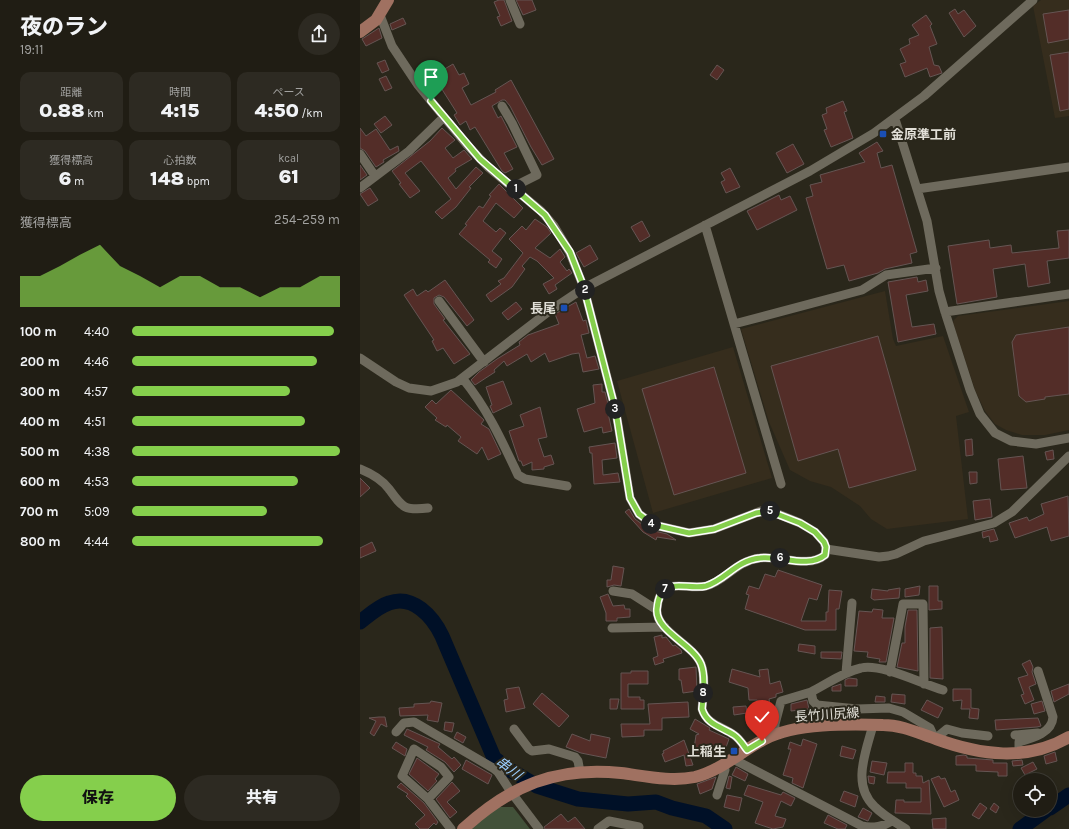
<!DOCTYPE html>
<html lang="ja">
<meta charset="utf-8">
<style>
body{margin:0;font-family:Karla,"Noto Sans JP",sans-serif;background:#2d2a22;color:#f1f3f6;height:100vh;display:flex;flex-direction:column;font-size:15px;white-space:nowrap}
*{box-sizing:border-box;margin:0}
p{font-size:13px;color:#a2a2a0}
.icon{flex:none;width:22px;height:22px;fill:none;stroke:currentColor;stroke-width:2;stroke-linecap:round;stroke-linejoin:round}
.map{position:relative;flex:1;overflow:hidden}
.drawer{display:flex;flex-direction:column;background:#201d14;width:360px}
.drawer>*{flex:none}
.controls{position:absolute;left:653px;top:773px;display:grid;gap:8px}
.controls a{display:grid;place-items:center;width:44px;height:44px;border-radius:50%;background:#201d14;box-shadow:0 4px 16px #0002,0 0 0 1px #3d3b34;font-size:20px}
.pin{position:absolute;display:grid;place-items:center;width:34px;height:34px;color:#fff;margin:-41px -17px;border-radius:50% 50% 50% 0;rotate:-45deg;box-shadow:0 0 4px #0007}
.pin .icon{rotate:45deg}
.km{position:absolute;width:20px;height:20px;margin:-10px;border-radius:50%;background:#222;color:#fff;font-size:11px;line-height:20px;text-align:center}
.round{display:grid;place-items:center;flex:none;width:42px;height:42px;border-radius:21px;background:#2d2a22}
.head{display:flex;align-items:center;justify-content:space-between;height:68px;padding:0 20px}
h1{font-size:22px;font-weight:800;line-height:30px}
.figures{display:grid;grid-template-columns:repeat(3,1fr);gap:6px;height:68px;padding:4px 20px}
.figures div{display:grid;align-content:center;border-radius:10px;background:#2d2a22;text-align:center}
.figures b{font-size:20px;font-weight:800}
.figures small{font-size:11px;font-weight:400}
.figures p{font-size:11px}
.chart{height:112px;padding:8px 20px}
.chart p{display:flex;justify-content:space-between}
.chart svg{width:100%;height:72px;margin-top:4px;fill:#85cf4c;opacity:.7}
.button{display:flex;gap:8px;margin-top:auto;padding:8px 20px}
.button a{flex:1;height:46px;border-radius:24px;background:#85cf4c;color:#111;font-size:16px;font-weight:800;line-height:46px;text-align:center}
.button a+a{background:#2d2a22;color:#f1f3f6}
ul{padding:0 20px;list-style:none;font-size:13px}
li{display:grid;grid-template-columns:64px 48px 1fr;align-items:center;height:30px}
li i{height:10px;border-radius:5px;background:#85cf4c}
main{display:flex;flex:1;min-height:0}
.map>svg:first-child{display:block}
.industrial{fill:#362d1d}
.green{fill:#425139}
.lines{fill:none;stroke-linecap:round;stroke-linejoin:round}
.river{stroke:#001027;stroke-width:15}
.building{fill:#532d28;stroke:#655553}
.minor{stroke:#6e6a5d;stroke-width:9}
.major{stroke:#a07161;stroke-width:12}
.route-casing{stroke:#fff;stroke-width:8}
.route{stroke:#85cf4c;stroke-width:5}
.transit-dot{fill:#1a4fb4;stroke:#2a271b;stroke-width:1.5}
.labels{text-anchor:middle;stroke-width:4;stroke-linejoin:round;paint-order:stroke}
.poi-label{font-size:13px;font-weight:bold;fill:#e1dfd7;stroke:#2a271b;text-anchor:end}
.street-label{font-size:13px;fill:#e1dfd7;stroke:#2a271b}
.water-label{font-size:14px;font-style:italic;fill:#9bcdfe;stroke:#2a271b}
</style>
<main>
<section class="drawer">
<div class="head"><div><h1>夜のラン</h1><p>19:11</p></div><a class="round"><svg class="icon" aria-label="share" viewBox="0 0 24 24"><path d="M12 15V3M7 8l5-5 5 5M5 13v7h14v-7"/></svg></a></div>
<div class="figures">
<div><p>距離</p><b>0.88<small> km</small></b></div>
<div><p>時間</p><b>4:15</b></div>
<div><p>ペース</p><b>4:50<small> /km</small></b></div>
</div>
<div class="figures">
<div><p>獲得標高</p><b>6<small> m</small></b></div>
<div><p>心拍数</p><b>148<small> bpm</small></b></div>
<div><p>kcal</p><b>61</b></div>
</div>
<div class="chart"><p><span>獲得標高</span>254–259 m</p>
<svg viewBox="0 0 160 44" preserveAspectRatio="none"><path d="M0 44V25L10 25L20 19L30 12L40 6L50 19L60 25L70 32L80 25L90 25L100 32L110 32L120 38L130 32L140 32L150 25L160 25V44z"/></svg>
</div>
<ul>
<li><b>100 m</b>4:40<i style="width:97%"></i></li>
<li><b>200 m</b>4:46<i style="width:89%"></i></li>
<li><b>300 m</b>4:57<i style="width:76%"></i></li>
<li><b>400 m</b>4:51<i style="width:83%"></i></li>
<li><b>500 m</b>4:38<i style="width:100%"></i></li>
<li><b>600 m</b>4:53<i style="width:80%"></i></li>
<li><b>700 m</b>5:09<i style="width:65%"></i></li>
<li><b>800 m</b>4:44<i style="width:92%"></i></li>
</ul>
<div class="button"><a>保存</a><a>共有</a></div>
</section>
<div class="map">
<svg width="709" height="829" viewBox="0 0 709 829">
<rect width="100%" height="100%" fill="#2a271b"/>
<!-- industrial -->
<path class="industrial" d="M681 0H709V116L695 118 673 6Z
M525 291 533 339 536 346 583 336 609 412 596 416 608 519 527 529 511 519 500 506 471 487 450 481 430 470 409 422 381 329Z
M709 301V430L685 435H662L646 430 635 424 625 411 615 390 593 323 594 320 598 316Z
M373 347 412 478 293 513 257 381Z"/>
<!-- green -->
<path class="green" d="M135 807H153L170 829H106Z"/>
<g class="lines">
<!-- river -->
<path class="river" d="M0 622C9 615 19 606 29 603 53 594 73 617 82 636L134 758 150 770 177 786 218 799 268 804 296 802 312 808 346 816 365 829
M690 808 709 795
M660 829 686 810"/>
</g>
<!-- building -->
<path class="building" d="M139 0H144L152 21 141 26 137 17 140 16 134 2Z
M156 0H172L176 10 163 15Z
M595 9 598 14 604 10 616 26 604 37 589 13Z
M709 10V39L688 43 683 14Z
M566 15 572 24 570 26 577 44 569 47 574 65 579 66 582 73 570 77 567 68 545 77 540 64 546 62 540 49 550 44 549 39 559 35 552 25Z
M43 18 46 24 32 30 30 24Z
M19 28 22 38 6 46 2 39Z
M709 52V109L700 111 690 55Z
M25 60 29 70 22 73 17 63Z
M93 64 99 75 104 73 109 84 102 88 111 105 136 92 135 90 151 80 194 159 182 165 171 147 150 106 145 100H142L132 106 138 118 141 116 157 147 144 153 153 169 145 173 142 171 115 127 110 130 106 121 100 125 94 115 97 113 78 83 69 89 63 82Z
M357 65 364 70 357 80 350 75Z
M26 76 32 88 25 91 19 79Z
M483 101 487 111 484 112 493 138 471 147 464 130 467 129 462 115 467 113 466 108Z
M25 116 32 125 21 133 14 124Z
M0 128 6 136 16 129 30 150 38 146 39 151 23 160 24 162 16 167 5 151 0 148Z
M82 128 95 140 85 148 93 158 104 150 112 159 95 169 96 171 88 178 96 189 116 167 123 173 109 187 111 188 96 207 82 219 75 212 91 199 61 161 45 173 60 191 50 198 39 184 41 183 32 171 70 141Z
M517 142 523 151 517 153 521 168 532 165 557 252 550 254 552 263 525 269 518 273 489 281 484 265 467 269 446 198 453 196 450 185 462 182 460 175 505 162 499 153Z
M433 144 444 164 427 173 416 153Z
M0 165 7 175 0 180Z
M370 168 380 187 366 193 361 182 365 180 361 173Z
M139 184 163 208 154 218 136 203 123 221 136 232 140 228 146 233 132 251 142 259 136 268 128 262 130 260 99 234 107 225 105 224 119 206 123 208 131 196 129 195Z
M10 188 18 200 8 206 0 194Z
M419 195 421 200 430 196 437 210 397 230 387 211Z
M175 219 187 227 191 233 175 248 190 258 200 249 205 257 200 262 207 271 209 269 212 273 195 285 197 289 189 294 183 284 194 278 177 261 170 257 162 266 165 269 152 287 131 302 126 295 141 284 138 281 144 278 163 253 149 239 162 226 166 230Z
M282 221 290 236 280 242 271 227Z
M709 230V258L687 261 690 283 668 287 665 264 633 269 637 297 597 304 588 246 629 240 630 248 651 245 652 253 699 248 697 231Z
M230 245 238 259 224 267 216 253Z
M557 277 558 282 566 280 568 291 546 295 552 327 574 324 576 334 538 342 528 282Z
M85 280 114 320 107 326 84 297 79 295 74 298V304L85 319 83 320 110 354 94 364 83 348 77 351 72 341 74 340 44 295 53 289 57 296 66 290 68 292Z
M156 302 162 309 148 320 142 313Z
M216 302 223 321 226 320 229 333 221 335 227 358 235 356 239 369 223 372 219 353 212 354 189 362 185 353 171 362 167 354 147 366 144 361 134 370 135 372 115 385 111 380 119 372 137 359 160 345 159 342 168 335 199 324 195 314Z
M709 327V394L685 397V399L666 402 659 396 652 342 656 335Z
M518 336 556 470 489 488 478 449 438 461 411 366Z
M354 367 386 473 314 495 282 389Z
M143 381 152 404 133 413 130 406 132 405 126 387Z
M242 384V392H245L250 412 248 413 252 431 243 433 242 427 224 432 217 409 235 403 233 385Z
M91 390 124 420 121 424 129 429 141 454 128 460 122 447 117 454 98 441 101 437 87 425 86 427 75 420 77 418 65 407 72 400 76 404Z
M180 407 187 437 178 439 184 457 191 455 194 464 184 467V469L172 470V462L163 466 161 461H159L149 431 164 426 160 415Z
M612 439 613 455 606 456 605 440Z
M255 443 257 458 242 460 243 475 258 473 260 482 234 484 232 453H230L229 447Z
M693 450 694 459 687 460 685 452Z
M663 456 667 488 641 490 638 459Z
M609 472H617V483L610 484Z
M0 478 10 488 0 497Z
M708 496 709 536 691 541 687 527 655 538 649 523 667 517 669 521 684 514 681 504Z
M630 499 632 517 615 520 613 501Z
M269 509 275 519 290 530 307 534 316 540 297 537 296 540 283 532 265 512Z
M634 529 638 540 630 542 629 536 623 538 622 532Z
M12 542 16 551 0 558V548Z
M253 566 264 568 261 586 254 585 247 587V580H251Z
M418 570 462 585 457 600 449 598 441 621H466V612H468L469 590 482 591 479 609H476V630H445L385 609 389 595 386 594 389 586 399 589 405 574 415 577Z
M560 586 559 595 545 597V589Z
M569 586H578V601H582V609L569 610Z
M540 588 539 598 514 600 511 598 512 589 528 591V590Z
M248 594 253 606 264 605 265 609H270V617L257 618V621H246V613L240 597Z
M513 609 523 610 522 618H534L526 662H519L520 659 507 657 508 652 494 651 499 611 512 612Z
M548 610H557L558 671 537 667 542 643H545V627Z
M582 627 583 679 570 678V628Z
M302 635V638L306 637 313 646 315 645 321 650 322 653 303 659 304 662 295 665 293 658 298 656 294 637Z
M439 644 455 646V654L438 651Z
M461 652H482L481 659 461 658Z
M670 660 673 667 672 672 676 684 669 687 674 700 665 704 661 695 664 694 658 678 668 675 662 664Z
M336 667 337 691 323 693 321 680H319V669Z
M372 669 400 677 399 670 408 669 410 684 420 681 423 692 416 694V697L409 699 411 712 401 714 397 700H389L388 688 369 682Z
M271 671H288V684H268V697H280V700H284V709H261V673H271Z
M489 678 497 679V686H485V680Z
M481 684V691H472V687Z
M709 684V694L694 702 691 691Z
M159 687 165 708 146 712 144 700 148 699 146 689Z
M593 689H611V708L619 709 618 719 609 718 610 709H601L602 700 593 701Z
M182 693 209 716 199 727 173 704Z
M532 694 545 695V704L531 702Z
M516 696 525 697V702H515Z
M250 699H259L257 709H250Z
M447 700 449 709 431 711V704Z
M567 700 583 708 578 718 561 710Z
M71 701 82 703 78 722 67 720 68 715 40 716 39 708 54 707V704L70 703Z
M682 701 685 711 674 714 671 704Z
M328 702 329 717 302 718V730H284V736L262 737 261 724H290L288 704Z
M386 706 387 713 374 715 373 707Z
M399 713 401 720 391 723 389 716Z
M19 717H25L27 727 21 724 14 736 10 733 16 721 9 718Z
M678 718 681 726 677 727 636 730 635 720Z
M335 719 350 728 349 730 369 739 365 750 352 745 349 756 340 754V757L333 756 336 735 339 734 330 729Z
M85 722 94 723 92 732 84 730Z
M47 729 80 744 78 747 92 759 94 757 101 765 94 772 85 762 66 750 68 747 44 735Z
M97 732 106 737 103 743 94 738Z
M212 734 230 741 231 734 250 738 246 758 221 753 206 747Z
M443 739 457 744 443 788 432 783 433 778 423 775 431 749H428L430 742 441 746Z
M324 740 333 765 326 766 324 755 305 762 302 754 304 753 303 751Z
M36 742 47 749 45 756 32 748Z
M482 746 496 750 493 759 480 756Z
M695 752 697 761 686 764 684 756Z
M604 755 607 756V758L633 760V763H647V776H638V772L616 771V765H596V756Z
M57 758 79 774 75 779 77 781 68 791 49 774Z
M106 760 132 775 128 784 102 769Z
M662 760 663 765 653 766 652 761Z
M512 761 527 763 524 775 510 772Z
M673 762 677 769 665 775 661 768Z
M545 763H553V773H556V776H562L563 783 569 780 571 814 535 813 536 800H544V802H561V788H546V783H527L528 772H545Z
M376 767 388 774 385 781 372 775Z
M369 776 372 777 370 789 366 788Z
M508 776 515 777 514 784 509 783Z
M579 776 581 779 585 778 591 792 595 790 599 800 584 807 571 779Z
M356 777 352 789 340 794 337 784Z
M92 782 100 791 87 802 97 812 90 818 76 799Z
M41 783 64 803 78 822 76 825 74 823 68 829H60L55 824 65 815 46 796 48 794 37 787Z
M388 785 421 795 423 792 435 798 431 806 421 801 415 816 426 819 423 827 413 829 395 823 403 802 384 795Z
M484 791 498 796 495 807 480 801Z
M367 795 382 798 379 811 364 807Z
M620 803 627 808 619 819 612 815Z
M634 803 639 807 636 813 630 809Z
M503 808 512 813 508 821 498 817Z
M201 814 208 822 215 817 225 829H185L184 827Z
M468 815 487 825 485 829H478L464 823Z
M586 818V829H573L572 819Z"/>
<g class="lines">
<!-- minor -->
<path class="minor" d="M150 0 160 24
M20 15 32 46 58 85 84 117 107 145 128 167 181 211 194 226 210 253 224 288 256 412 270 498 279 514 294 525 329 533 354 529 401 511 413 512 440 523 455 532 464 542 466 549 465 555C448 569 420 555 400 558 375 561 366 581 346 586 326 591 300 573 297 609 295 631 333 644 341 664 346 677 343 696 342 709 347 725 362 726 374 735 380 739 383 745 387 750
M142 106 152 123 177 175 153 187
M535 119 567 221 579 291 585 312 610 390 620 414 635 433 651 441 676 444 709 438
M0 154 15 176
M0 188 49 151 84 117
M557 189 709 167
M345 225 421 484
M79 301 124 362
M585 312 709 294
M374 324 502 290 526 275 576 268
M0 358 36 382 49 388 71 391 97 382 188 312 224 288 450 171 514 133 564 96 673 0
M103 379C127 408 142 441 158 475L165 479 207 486
M0 469C10 473 22 480 29 489 42 507 44 511 68 508
M466 549 519 557 528 556 536 554 564 541 634 523 652 512 709 456
M253 591 272 594 297 610
M252 628 305 627
M530 672 543 604H563L564 684
M486 673 492 603
M451 692C467 684 483 672 501 668 521 663 562 684 583 690
M513 725C506 752 491 785 515 807 524 816 535 822 546 829
M154 729 169 749 172 751 189 749 215 757 218 761 220 772
M36 732 44 723 54 722 133 768 138 772 151 792 179 829
M415 735V724L421 701 451 692 453 701 457 705 497 709 529 708 543 712 570 728 575 739 587 729 602 733 628 736
M655 735 678 733
M659 754V742C673 738 692 733 693 717L678 671
M373 759 502 826C511 828 526 827 532 820
M357 795 365 770 364 764
M68 799 89 777 81 767 54 749 42 776 68 799 91 829
M238 829 249 821 279 827"/>
<!-- major -->
<path class="major" d="M0 32 16 20 28 0
M103 829C150 786 196 766 261 773 285 776 311 782 335 777 362 770 381 751 405 739 435 723 489 724 523 725 542 725 558 733 576 739 620 755 666 762 709 737"/>
</g>
<g class="lines">
<!-- route casing -->
<g class="route-casing">
<path id="route" d="M71 101 120 159 185 215 210 252 224 288 256 412 270 498 279 514 294 525 329 533 354 529 396 513 409 511 440 523 455 532 464 542 466 547 465 555C448 569 420 555 400 558 375 561 366 580 346 586 326 591 300 573 297 609 295 631 333 644 341 664 346 677 343 696 342 709 347 725 362 727 374 735 380 739 383 745 387 750L402 741"/>
</g>
<!-- route -->
<use href="#route" class="route"/>
</g>
<!-- markers -->
<g class="transit-dot">
<rect x="519" y="130" width="8" height="8" rx="2"/>
<rect x="200" y="304" width="8" height="8" rx="2"/>
<rect x="370" y="747" width="8" height="8" rx="2"/>
</g>
<g class="labels">
<!-- poi labels -->
<g class="poi-label">
<text x="531" y="139" text-anchor="start">金原準工前</text>
<text x="196" y="313">長尾</text>
<text x="366" y="756">上稲生</text>
</g>
<!-- street labels -->
<g class="street-label">
<text transform="translate(467 714) rotate(-4)" y="5">長竹川尻線</text>
</g>
<!-- water labels -->
<g class="water-label">
<text transform="translate(149 768) rotate(37)" y="5">串川</text>
</g>
</g>
</svg>
<div class="controls">
<a><svg class="icon" aria-label="locate" viewBox="0 0 24 24"><circle cx="12" cy="12" r="6"/><path d="M12 2v4M12 18v4M2 12h4M18 12h4"/></svg></a>
</div>
<div class="pin" style="left:71px;top:101px;background:#1e9e55"><svg class="icon" aria-label="arrive" viewBox="0 0 24 24"><path d="M6 21V4h12l-3 4 3 4H6"/></svg></div>
<div class="pin" style="left:402px;top:741px;background:#d93025"><svg class="icon" aria-label="check" viewBox="0 0 24 24"><path d="M5 12l5 5 9-10"/></svg></div>
<b class="km" style="left:156px;top:189px">1</b>
<b class="km" style="left:225px;top:290px">2</b>
<b class="km" style="left:255px;top:409px">3</b>
<b class="km" style="left:291px;top:524px">4</b>
<b class="km" style="left:410px;top:511px">5</b>
<b class="km" style="left:420px;top:558px">6</b>
<b class="km" style="left:305px;top:589px">7</b>
<b class="km" style="left:343px;top:693px">8</b>
</div>
</main>
